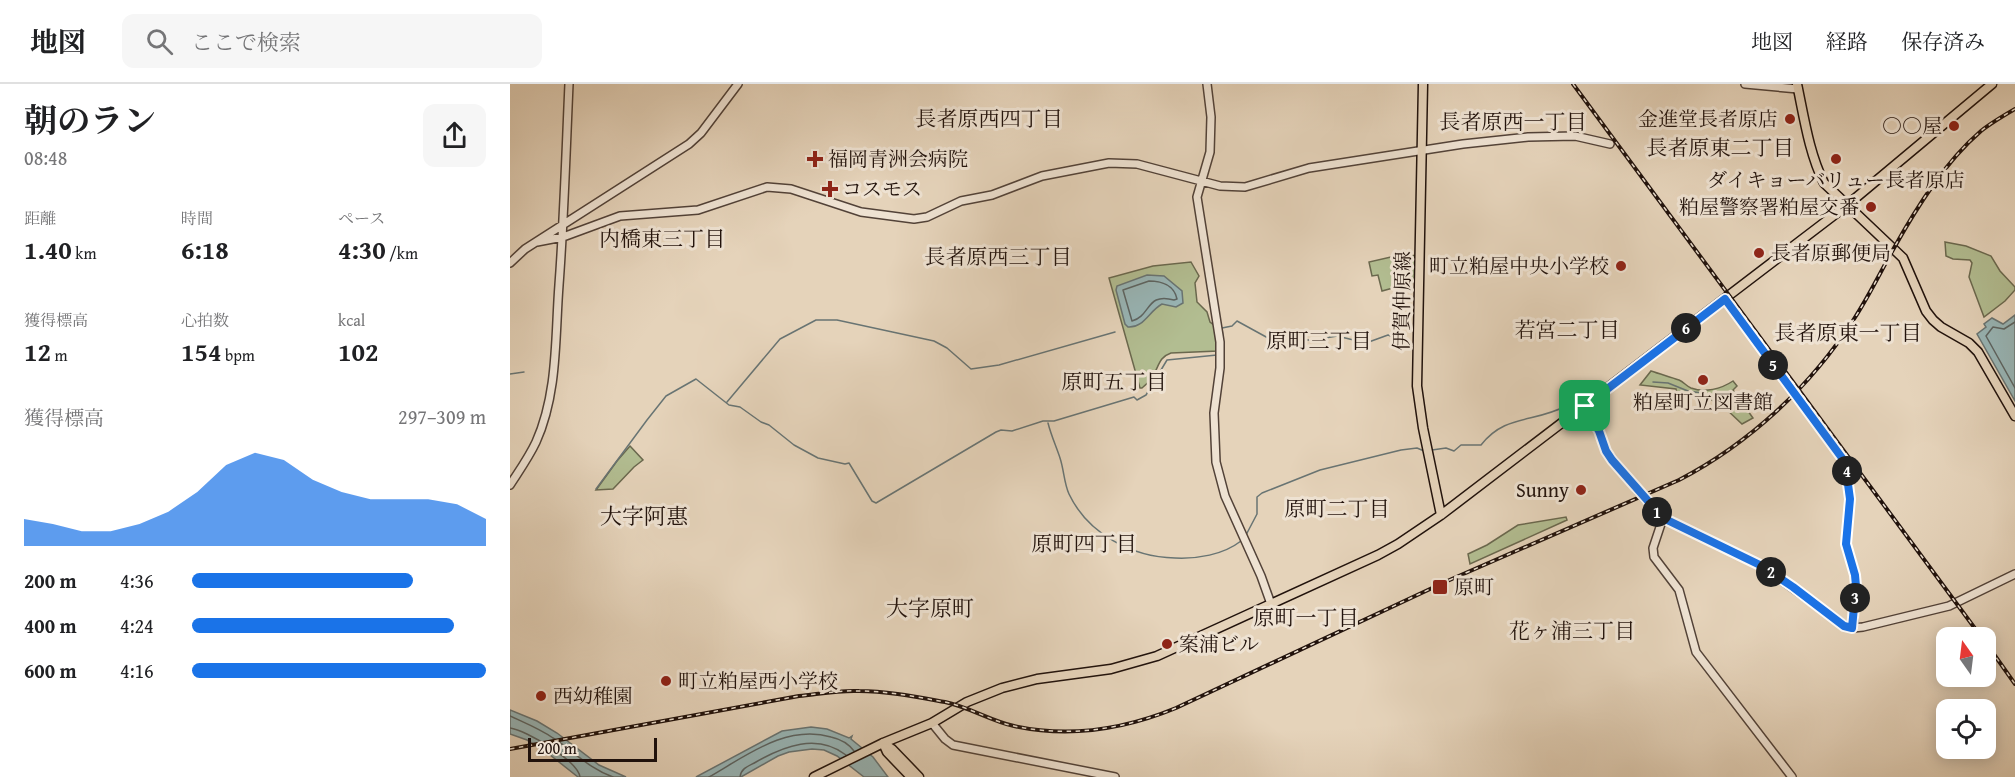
<!DOCTYPE html>
<html lang="ja">
<meta charset="utf-8">
<style>
body{margin:0;font-family:"Gentium Book Plus","Noto Serif JP",serif;background:#f6f6f6;color:#202124;height:100vh;display:flex;flex-direction:column;font-size:22px;white-space:nowrap}
*{box-sizing:border-box;margin:0}
p{font-size:20px;color:#757577}
.icon{flex:none;width:33px;height:33px;fill:none;stroke:currentColor;stroke-width:2;stroke-linecap:round;stroke-linejoin:round}
.map{position:relative;flex:1;overflow:hidden}
.panel{display:flex;flex-direction:column;background:#fff;width:510px}
.panel>*{flex:none}
.needle{width:39px;rotate:346deg}
.tools{position:absolute;left:1426px;top:543px;display:grid;gap:12px}
.tools a{display:grid;place-items:center;width:60px;height:60px;border-radius:12px;background:#fff;box-shadow:0 3px 15px #0003;font-size:30px}
.scale{position:absolute;left:18px;bottom:15px;width:129px;box-sizing:border-box;padding-left:6px;border:3px solid #21120c;border-top:0;font-size:16px;line-height:21px;white-space:nowrap;color:#21120c;-webkit-text-stroke:4px #eee2d2;paint-order:stroke}
.pin{position:absolute;display:grid;place-items:center;width:51px;height:51px;color:#fff;margin:-26px;border-radius:12px;box-shadow:0 3px 9px #0006}
.km{position:absolute;width:30px;height:30px;margin:-15px;border-radius:50%;background:#222;color:#fff;font-size:16px;line-height:30px;text-align:center}
.round{display:grid;place-items:center;flex:none;width:63px;height:63px;border-radius:12px;background:#f6f6f6}
.headline{display:flex;align-items:center;justify-content:space-between;height:102px;padding:0 24px}
h1{font-size:33px;font-weight:700;line-height:45px}
.stats{display:grid;grid-template-columns:repeat(3,1fr);gap:9px;height:102px;padding:6px 24px}
.stats div{display:grid;align-content:center}
.stats b{font-size:26px;font-weight:700}
.stats small{font-size:16px;font-weight:400}
.stats p{font-size:16px}
.chart{height:168px;padding:12px 24px}
.chart p{display:flex;justify-content:space-between}
.chart svg{width:100%;height:108px;margin-top:6px;fill:#1a73e8;opacity:.7}
ul{padding:0 24px;list-style:none;font-size:20px}
li{display:grid;grid-template-columns:96px 72px 1fr;align-items:center;height:45px}
li i{height:15px;border-radius:8px;background:#1a73e8}
header{display:flex;align-items:center;gap:36px;box-sizing:border-box;height:84px;padding:0 30px;background:#fff;border-bottom:2px solid #e0e0e0}
header strong{font-size:28px}
nav{display:flex;gap:33px;margin-inline-start:auto;font-size:21px}
.search{width:420px;height:54px;background:#f6f6f6;display:flex;align-items:center;gap:15px;box-sizing:border-box;padding:0 21px;border-radius:12px;color:#757577;font-size:22px}
main{display:flex;flex:1;min-height:0}
.map>svg:first-child{display:block}
.green{fill:#b2bd91;stroke:#6a684e;stroke-width:1.5}
.water{fill:#98b6b7;stroke:#687473;stroke-width:1.5}
.lines{fill:none;stroke-linecap:round;stroke-linejoin:round}
.shore{stroke:#5c6462;stroke-width:1.5}
.stream{stroke:#687473;stroke-width:1.5}
.minor-casing{stroke:#524238;stroke-width:10}
.major-casing{stroke:#21120c;stroke-width:11}
.minor{stroke:#eee2d2;stroke-width:7}
.major{stroke:#e5d3ba;stroke-width:8}
.rail-casing{stroke:#21120c;stroke-width:4}
.rail{stroke:#eee2d2;stroke-width:1.5;stroke-dasharray:4.5;stroke-linecap:butt}
.minor-bridge-casing{stroke:#524238;stroke-width:10;stroke-linecap:butt}
.minor-bridge{stroke:#eee2d2;stroke-width:7}
.route-casing{stroke:#fff;stroke-width:12}
.route{stroke:#1a73e8;stroke-width:8}
.poi-dot{fill:#8f2418;stroke:#eee2d2;stroke-width:2}
.labels{text-anchor:middle;stroke-width:6;stroke-linejoin:round;paint-order:stroke}
.poi-label{font-size:20px;fill:#21120c;stroke:#eee2d2;text-anchor:start}
.street-label{font-size:20px;fill:#21120c;stroke:#eee2d2}
.neighbourhood-label{font-size:21px;fill:#21120c;stroke:#eee2d2}
.quarter-label{font-size:22px;fill:#21120c;stroke:#eee2d2}
</style>
<header>
<strong>地図</strong>
<div class="search"><svg class="icon" aria-label="search" viewBox="0 0 24 24"><circle cx="10" cy="10" r="6"/><path d="M15 15l6 6"/></svg>ここで検索</div>
<nav><a>地図</a><a>経路</a><a>保存済み</a></nav>
</header>
<main>
<section class="panel">
<div class="headline"><div><h1>朝のラン</h1><p>08:48</p></div><a class="round"><svg class="icon" aria-label="share" viewBox="0 0 24 24"><path d="M12 15V3M7 8l5-5 5 5M5 13v7h14v-7"/></svg></a></div>
<div class="stats">
<div><p>距離</p><b>1.40<small> km</small></b></div>
<div><p>時間</p><b>6:18</b></div>
<div><p>ペース</p><b>4:30<small> /km</small></b></div>
</div>
<div class="stats">
<div><p>獲得標高</p><b>12<small> m</small></b></div>
<div><p>心拍数</p><b>154<small> bpm</small></b></div>
<div><p>kcal</p><b>102</b></div>
</div>
<div class="chart"><p><span>獲得標高</span>297–309 m</p>
<svg viewBox="0 0 160 44" preserveAspectRatio="none"><path d="M0 44V33L10 35L20 38L30 38L40 35L50 30L60 22L70 11L80 6L90 9L100 17L110 22L120 25L130 25L140 25L150 27L160 33V44z"/></svg>
</div>
<ul>
<li><b>200 m</b>4:36<i style="width:75%"></i></li>
<li><b>400 m</b>4:24<i style="width:89%"></i></li>
<li><b>600 m</b>4:16<i style="width:100%"></i></li>
</ul>
</section>
<div class="map">
<svg width="1505" height="693" viewBox="0 0 1505 693">
<rect width="100%" height="100%" fill="#e5d3ba"/>
<filter id="stains"><feTurbulence type="fractalNoise" baseFrequency=".00333" numOctaves="4"/><feColorMatrix values="0 0 0 0 .2 0 0 0 0 .09 0 0 0 0 .02 0 0 0 .5 -.17"/></filter>
<radialGradient id="worn" r=".72"><stop offset=".6" stop-color="#630" stop-opacity="0"/><stop offset="1" stop-color="#630" stop-opacity=".3"/></radialGradient>
<!-- green -->
<path class="green" d="M1435 158 1456 162 1481 172 1490 187 1505 203V206L1495 217 1474 233 1459 193 1462 179 1460 176 1443 175 1436 172Z
M894 170 906 172 905 198 872 207 868 191 862 192 859 178Z
M681 178 689 192 685 199 687 218 697 228 700 238 705 242 708 267 661 269C649 273 649 282 643 292 640 297 636 301 632 304H630L599 194 643 182Z
M1141 287C1150 290 1160 293 1169 296 1174 298 1176 302 1181 304 1195 309 1211 305 1223 297L1227 302 1223 306 1243 334 1232 340 1215 324 1197 313 1167 310 1166 305 1130 301Z
M120 362 133 376 124 383 103 405 86 406 107 377Z
M1056 433 1057 436 960 480 958 470 977 461 1008 441Z"/>
<!-- water -->
<path class="water" d="M637 191 654 192 672 207 673 219 666 223 652 220C639 227 634 244 618 243L615 240 606 206 607 202Z
M1505 231V317L1467 250 1476 243 1474 240 1482 234 1493 240Z
M0 626 27 637 47 649 89 681 116 693H68L35 667 17 656 0 650Z
M301 643 317 645 339 654 342 652 341 655 363 673 378 693H354L327 672 314 666 302 665 279 668 268 672 231 693H186L272 647Z"/>
<g class="lines">
<!-- shore -->
<path class="shore" d="M639 197C651 197 664 201 667 215L664 216C636 208 641 232 622 237L613 206Z
M1505 238 1494 245 1483 243 1476 252 1505 304
M0 632C15 639 30 645 43 654 65 668 78 684 103 693
M0 644C16 646 68 677 70 693
M199 693C236 672 276 640 321 653 330 655 338 659 344 667
M230 693C231 684 239 682 246 678 274 662 307 649 336 671"/>
<!-- stream -->
<path class="stream" d="M713 254 712 244 722 242 727 237 758 254 773 256H804L827 252 856 259 878 251 904 261
M0 290 14 288
M1143 298 1158 299 1178 307 1198 310 1214 316 1217 321H1225
M217 318 270 255 306 236H327L424 257 437 264 461 285 489 281 605 248
M538 339C541 351 546 362 550 374 554 386 554 399 559 410 578 450 622 473 665 474 687 475 713 471 731 457
M922 366 936 364 944 367 951 361H971C995 330 1024 339 1056 322
M86 405 137 336 156 312 186 295 219 321 230 323 251 338 259 341 284 361 308 374 335 380 339 379 362 417 366 419 486 348 491 346 502 347 533 337H544L624 313 627 316 636 311 657 276 707 271
M736 451 747 430V413L752 409 810 386 891 366 907 364 914 367"/>
<!-- minor casing -->
<g class="minor-casing">
<path id="minor" d="M697 0 701 33 700 68 687 113 710 258V284L704 329 706 378 715 412 751 492 761 520
M1235 0 1288 5
M27 158 53 153 110 132 188 126 257 103 281 105 351 128 404 135 417 133 451 117 482 111 532 92 599 79 627 80 710 102 735 103 799 84 953 60 1018 53 1065 52 1100 60
M0 179 15 165 179 60 191 49 228 0
M1215 215 1335 378 1340 415 1336 460 1345 491 1346 502 1343 544
M1075 322 1089 347 1096 367 1128 407
M0 401C9 387 19 373 26 358 48 309 45 253 49 201 54 134 56 67 59 0
M1136 416 1153 434 1143 464 1144 473 1169 506 1186 568 1282 693
M1153 434 1252 482 1334 541 1343 544 1353 543 1439 522 1505 490
M422 639 435 655 443 661 605 693"/>
</g>
<!-- major casing -->
<g class="major-casing">
<path id="major" d="M913 0 907 302 913 344 931 431
M1287 0C1294 33 1299 69 1314 99L1393 174 1416 227 1423 236 1431 243 1459 259 1468 268 1505 332
M373 659 382 665 409 693
M373 659 377 668 401 693
M304 693 373 659 422 639 457 618 492 604 527 595 601 585 647 572 868 471 888 460 931 431 1336 122 1482 0"/>
</g>
<!-- minor -->
<use href="#minor" class="minor"/>
<!-- major -->
<use href="#major" class="major"/>
<!-- rail casing -->
<g class="rail-casing">
<path id="rail" d="M1063 0 1472 554
M1476 559 1505 600
M0 665 289 612C309 610 329 606 349 607 377 607 407 613 435 618 459 623 481 637 504 642 559 654 615 645 666 624L935 498 1169 396C1240 359 1301 302 1344 235 1359 212 1371 187 1384 164 1407 123 1435 78 1471 47 1481 39 1493 32 1505 25"/>
</g>
<!-- rail -->
<use href="#rail" class="rail"/>
<!-- minor-bridge casing -->
<g class="minor-bridge-casing">
<path id="minor-bridge" d="M1128 407 1136 416"/>
</g>
<!-- minor-bridge -->
<use href="#minor-bridge" class="minor-bridge"/>
</g>
<g class="lines">
<!-- route casing -->
<g class="route-casing">
<path id="route" d="M1215 215 1335 378 1340 415 1336 460 1345 491 1346 502 1342 544 1334 542 1283 503 1252 482 1153 434 1102 376 1096 367 1089 347 1075 322Z"/>
</g>
<!-- route -->
<use href="#route" class="route"/>
</g>
<!-- markers -->
<g class="poi-dot">
<circle cx="1280" cy="35" r="6"/>
<circle cx="1444" cy="42" r="6"/>
<path d="M302 66h6v6h6v6h-6v6h-6v-6h-6v-6h6z"/>
<circle cx="1326" cy="75" r="6"/>
<path d="M317 96h6v6h6v6h-6v6h-6v-6h-6v-6h6z"/>
<circle cx="1361" cy="123" r="6"/>
<circle cx="1249" cy="169" r="6"/>
<circle cx="1111" cy="182" r="6"/>
<circle cx="1193" cy="296" r="6"/>
<circle cx="1071" cy="406" r="6"/>
<rect x="922" y="495" width="16" height="16" rx="3"/>
<circle cx="657" cy="560" r="6"/>
<circle cx="156" cy="597" r="6"/>
<circle cx="31" cy="612" r="6"/>
</g>
<g class="labels">
<!-- poi labels -->
<g class="poi-label">
<text x="1268" y="42" text-anchor="end">金進堂長者原店</text>
<text x="1432" y="49" text-anchor="end">○○屋</text>
<text x="318" y="82">福岡青洲会病院</text>
<text x="1326" y="103" text-anchor="middle">ダイキョーバリュー長者原店</text>
<text x="332" y="112">コスモス</text>
<text x="1349" y="130" text-anchor="end">粕屋警察署粕屋交番</text>
<text x="1261" y="176">長者原郵便局</text>
<text x="1099" y="189" text-anchor="end">町立粕屋中央小学校</text>
<text x="1193" y="325" text-anchor="middle">粕屋町立図書館</text>
<text x="1059" y="413" text-anchor="end">Sunny</text>
<text x="944" y="510">原町</text>
<text x="669" y="567">案浦ビル</text>
<text x="168" y="604">町立粕屋西小学校</text>
<text x="43" y="619">西幼稚園</text>
</g>
<!-- street labels -->
<g class="street-label">
<text transform="translate(892 217) rotate(-89)" y="7">伊賀仲原線</text>
</g>
<!-- neighbourhood labels -->
<g class="neighbourhood-label">
<text x="479" y="42">長者原西四丁目</text>
<text x="1003" y="45">長者原西一丁目</text>
<text x="1210" y="71">長者原東二丁目</text>
<text x="152" y="162">内橋東三丁目</text>
<text x="488" y="180">長者原西三丁目</text>
<text x="1057" y="253">若宮二丁目</text>
<text x="1338" y="256">長者原東一丁目</text>
<text x="809" y="264">原町三丁目</text>
<text x="604" y="305">原町五丁目</text>
<text x="827" y="432">原町二丁目</text>
<text x="574" y="467">原町四丁目</text>
<text x="796" y="541">原町一丁目</text>
<text x="1062" y="554">花ヶ浦三丁目</text>
</g>
<!-- quarter labels -->
<g class="quarter-label">
<text x="134" y="440">大字阿惠</text>
<text x="420" y="532">大字原町</text>
</g>
</g>
<rect width="100%" height="100%" filter="url(#stains)"/>
<rect width="100%" height="100%" fill="url(#worn)"/>
</svg>
<div class="tools">
<a><svg class="needle" viewBox="-14 -14 28 28"><path d="M0-13l5 13h-10z" fill="#e53935"/><path d="M0 13l5-13h-10z" fill="#757577"/></svg></a>
<a><svg class="icon" aria-label="locate" viewBox="0 0 24 24"><circle cx="12" cy="12" r="6"/><path d="M12 2v4M12 18v4M2 12h4M18 12h4"/></svg></a>
</div>
<div class="scale">200 m</div>
<div class="pin" style="left:1075px;top:322px;background:#1e9e55"><svg class="icon" aria-label="arrive" viewBox="0 0 24 24"><path d="M6 21V4h12l-3 4 3 4H6"/></svg></div>
<b class="km" style="left:1147px;top:428px">1</b>
<b class="km" style="left:1261px;top:488px">2</b>
<b class="km" style="left:1345px;top:514px">3</b>
<b class="km" style="left:1337px;top:387px">4</b>
<b class="km" style="left:1263px;top:281px">5</b>
<b class="km" style="left:1176px;top:244px">6</b>
</div>
</main>
